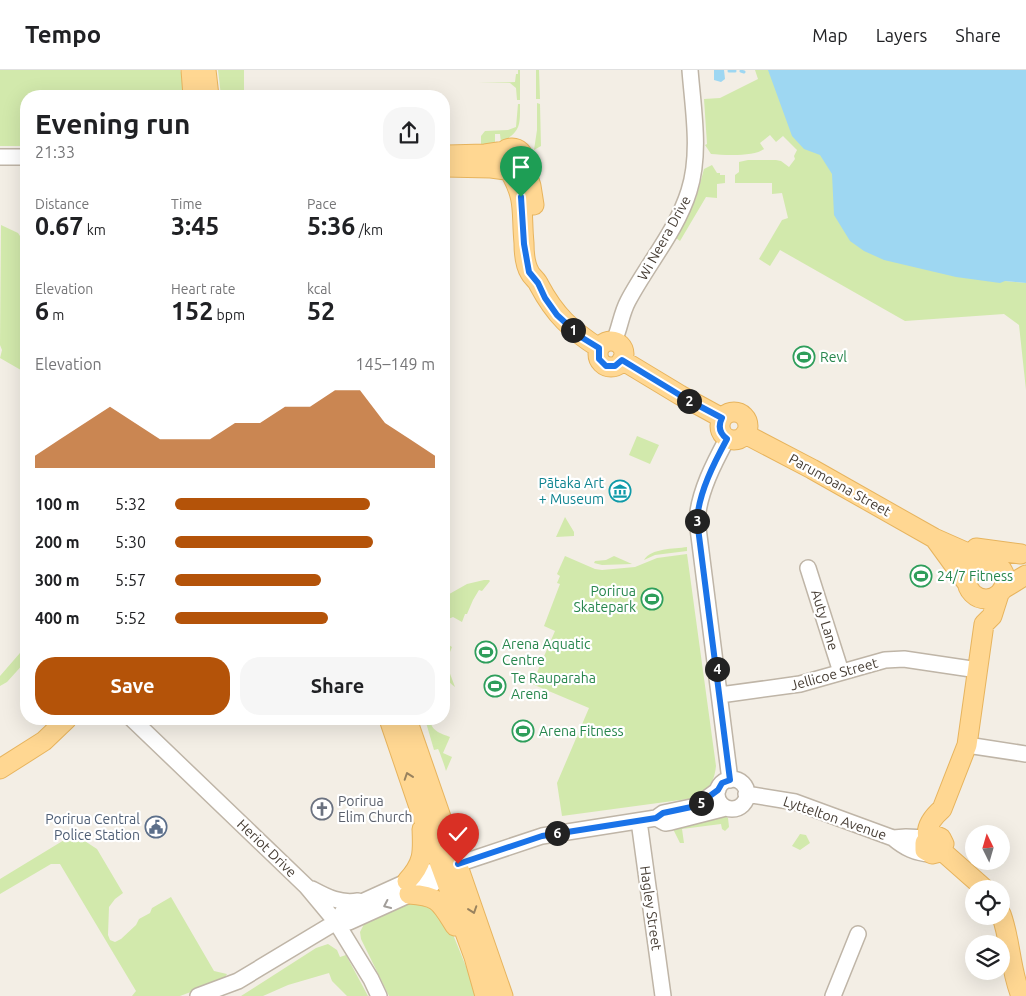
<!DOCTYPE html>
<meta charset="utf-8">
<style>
body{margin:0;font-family:Ubuntu,sans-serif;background:#f6f6f6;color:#202124;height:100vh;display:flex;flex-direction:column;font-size:19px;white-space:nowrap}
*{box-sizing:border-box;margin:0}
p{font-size:16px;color:#757577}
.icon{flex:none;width:28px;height:28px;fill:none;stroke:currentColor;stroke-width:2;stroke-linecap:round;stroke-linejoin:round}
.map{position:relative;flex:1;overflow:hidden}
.side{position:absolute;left:20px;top:20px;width:430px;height:635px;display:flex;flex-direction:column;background:#fff;border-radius:20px;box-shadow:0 5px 20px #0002}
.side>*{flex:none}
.needle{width:32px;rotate:355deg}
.fabs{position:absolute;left:965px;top:755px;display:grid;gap:10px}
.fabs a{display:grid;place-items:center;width:45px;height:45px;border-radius:50%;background:#fff;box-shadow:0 5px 20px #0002;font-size:25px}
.pin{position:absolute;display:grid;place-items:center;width:42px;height:42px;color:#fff;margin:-51px -21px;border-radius:50% 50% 50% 0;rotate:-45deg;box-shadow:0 0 5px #0007}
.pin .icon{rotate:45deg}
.km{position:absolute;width:25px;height:25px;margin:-12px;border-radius:50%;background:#222;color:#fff;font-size:14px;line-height:25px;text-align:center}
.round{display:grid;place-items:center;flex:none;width:52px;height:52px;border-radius:20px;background:#f6f6f6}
.overview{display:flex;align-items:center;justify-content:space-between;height:85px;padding:0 15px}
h1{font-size:28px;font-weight:600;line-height:38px}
.figures{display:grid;grid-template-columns:repeat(3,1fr);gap:8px;height:85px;padding:5px 15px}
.figures div{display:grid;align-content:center}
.figures b{font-size:25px;font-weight:600}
.figures small{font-size:14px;font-weight:400}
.figures p{font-size:14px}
.chart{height:140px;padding:10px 15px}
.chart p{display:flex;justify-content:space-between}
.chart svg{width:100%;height:90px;margin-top:5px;fill:#b45309;opacity:.7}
.action{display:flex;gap:10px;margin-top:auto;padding:10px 15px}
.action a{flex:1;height:58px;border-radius:20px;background:#b45309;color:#fff;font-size:20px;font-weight:600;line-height:58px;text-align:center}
.action a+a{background:#f6f6f6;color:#202124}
ul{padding:0 15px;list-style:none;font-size:16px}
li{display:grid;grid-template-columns:80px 60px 1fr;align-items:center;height:38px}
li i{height:12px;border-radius:6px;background:#b45309}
header{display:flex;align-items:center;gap:30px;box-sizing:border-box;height:70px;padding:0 25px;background:#fff;border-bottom:1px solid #e0e0e0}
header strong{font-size:24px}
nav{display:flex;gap:28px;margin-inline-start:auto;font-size:18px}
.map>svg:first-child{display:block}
.green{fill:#d2e9ac}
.water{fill:#9ed7f2}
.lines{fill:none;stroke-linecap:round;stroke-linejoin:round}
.stream{stroke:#9ed7f2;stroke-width:3}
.minor-casing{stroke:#bfb5a7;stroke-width:18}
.major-casing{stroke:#e7b45e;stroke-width:21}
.minor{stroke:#fff;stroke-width:15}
.major{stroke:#ffd792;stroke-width:19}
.oneway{stroke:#99825e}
.oneway2{stroke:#a29e9a}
.route-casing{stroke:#fff;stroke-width:10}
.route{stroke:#1a73e8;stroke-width:6}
.labels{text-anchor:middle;stroke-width:4.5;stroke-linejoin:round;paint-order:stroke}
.street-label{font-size:14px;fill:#463d34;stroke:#fff}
.leisure-label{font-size:14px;fill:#27864d;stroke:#fff;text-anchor:start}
.culture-label{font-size:14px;fill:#0d838f;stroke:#fff;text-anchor:end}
.worship-label{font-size:14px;fill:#5b616d;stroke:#fff;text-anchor:start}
.service-label{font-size:14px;fill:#4e5e75;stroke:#fff;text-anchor:end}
</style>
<header>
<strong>Tempo</strong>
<nav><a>Map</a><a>Layers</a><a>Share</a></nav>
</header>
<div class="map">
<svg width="1026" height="926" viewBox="0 0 1026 926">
<rect width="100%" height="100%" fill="#f3eee5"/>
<!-- green -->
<path class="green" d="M0 0H180L184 11V26H26V76H0Z
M218 0H244V26H221Z
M518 0H520V30H517L516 18 510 13H478L515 12 516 4H518Z
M536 0H539L540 29H536Z
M755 0H988L1005 211 1026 213V320L1019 255 1004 244 905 251 780 180 770 196 759 189 782 150 788 148 782 123 772 124V113H735V105L739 102V92L748 90H776L781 91 789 97 795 89 794 86 797 80 783 66 776 72 770 65 760 73 764 79C754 87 724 85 711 84L705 75 707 74 704 29 720 28 758 9Z
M537 33 540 34 541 76 534 80 537 60Z
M518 34H520C520 56 521 61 501 73L500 64H495V73L481 76V66L485 61 508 60 516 57Z
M712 95 717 103H720V105H725V113L717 114V128L706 127 680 171 676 168 696 128 704 99Z
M1 155 18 163 20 166 21 165 26 168V303L0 288 2 280 0 275Z
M637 366 659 375 650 394 629 385Z
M565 447 574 462V466L556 467Z
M687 477V481L655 485 644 490C651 478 674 479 687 477Z
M687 484 716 696C714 714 709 717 695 728L562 746 557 713 589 638 532 614 555 561 544 556 560 514 557 513 560 506 557 504 565 486 595 499 602 500 635 497 657 488Z
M614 486 632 494 602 495 594 493 595 491 606 490Z
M484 510H489L490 511 482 521 479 520 473 530 467 544H465L462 552 453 547 444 551V527L467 514Z
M444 572 452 577 444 597 449 601 455 617C438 605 444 591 444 572Z
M26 576V591L7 612 0 616V606Z
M425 649H430C431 661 440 663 450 667L443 683 452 687 446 701C445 697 439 680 438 679L434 680Z
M724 745 728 748 729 757 725 761 722 759 721 754 682 759 684 773H680L673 759 674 757Z
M74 764 97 779 123 823 115 829 109 837 108 865 110 870 115 872 121 869 136 855 139 849 150 843 152 838 171 827 214 901 227 904 223 910 180 926H132L136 921 60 794H51L0 824V809Z
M800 764 806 765 810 773 800 780 792 776Z
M425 830 452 862 478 926H389L361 869 360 862 365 852 402 834Z
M328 874 337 880 340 887 346 885 368 926H347L332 911 329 903 288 915 263 926H241L316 878Z"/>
<!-- water -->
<path class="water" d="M714 0H724L725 9 721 12 714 10Z
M768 0H1026V213L1005 211 1000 213 956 207 884 190 864 181 850 171 834 145 832 104 820 85 804 79 792 66Z"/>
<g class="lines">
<!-- stream -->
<path class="stream" d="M729 1H735
M741 1 744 2"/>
<!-- minor casing -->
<g class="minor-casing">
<path id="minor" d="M0 87H26
M614 271C620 258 621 244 628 231 647 195 677 160 689 121 701 83 693 39 690 0
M727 369C714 393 699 422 697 450L730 710
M808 498 841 602
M720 625 800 614 885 590 904 589 978 600
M132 649 306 816 336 852 371 909 379 926
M967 675 1026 684
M717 724a15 15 0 1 1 30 0a15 15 0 1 1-30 0Z
M746 724 795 732 893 768C905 778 915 783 930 784
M656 748 665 753 671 752 726 738
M639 751 663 926
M893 768 906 767 927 768
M312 819C327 827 340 834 358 831
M336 852H349L433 814 442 801
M198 926 238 911 336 852 344 840 428 802 442 801 458 794 542 766 656 748 663 743 696 736 718 720
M833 926 858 864"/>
</g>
<!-- major casing -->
<g class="major-casing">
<path id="major" d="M191 0 193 26
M206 0 209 26
M500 90a12 12 0 1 1 24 0a12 12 0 1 1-24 0Z
M447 85 485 84 505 81
M524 94 531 116 534 135
M444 97 491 98 506 100
M510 102C526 130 521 142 524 173 524 181 525 195 530 203 532 207 537 210 539 215 555 245 571 260 599 278
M598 284a13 13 0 1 1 26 0a13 13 0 1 1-26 0Z
M622 290 680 325 722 348
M720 356a14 14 0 1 1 28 0a14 14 0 1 1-28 0Z
M745 364 812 399 934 468 986 491
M935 469 967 513
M976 478 1021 484
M967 510a19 19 0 1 1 38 0a19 19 0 1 1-38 0Z
M1003 519 1026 505
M389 649 420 740 474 887 485 926
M407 649 503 926
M0 699 44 671 67 649
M928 768 934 765 941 768 944 774 940 782 932 784 925 780V773L928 768C925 757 934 746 942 739L967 675 984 554 992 546 999 524
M942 781 985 819
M407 811C424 793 423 782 422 759
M409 824C439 826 440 832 455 856
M1001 844C1011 871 1010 900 1021 926"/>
</g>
<!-- minor -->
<use href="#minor" class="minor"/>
<!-- major -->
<use href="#major" class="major"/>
</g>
<!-- one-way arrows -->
<defs><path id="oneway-chevron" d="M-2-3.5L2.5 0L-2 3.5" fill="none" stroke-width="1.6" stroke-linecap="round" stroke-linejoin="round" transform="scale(1.25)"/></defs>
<g class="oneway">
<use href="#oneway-chevron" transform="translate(408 706) rotate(-109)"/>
<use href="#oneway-chevron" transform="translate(473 840) rotate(71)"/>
</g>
<use class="oneway2" href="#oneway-chevron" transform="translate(387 835) rotate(155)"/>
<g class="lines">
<!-- route casing -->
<g class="route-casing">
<path id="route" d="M458 794 542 766 656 748 663 743 696 736 718 720 722 713 730 710 697 450C699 422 714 393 727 369 719 363 718 356 722 348L688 330 622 290 615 296H606L599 289V278L581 267 557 245 545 228 538 213 529 202 524 174 521 127"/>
</g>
<!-- route -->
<use href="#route" class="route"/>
</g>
<!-- icons -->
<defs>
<g id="stadium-ring" transform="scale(1.125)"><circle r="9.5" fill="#fff" stroke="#2e9e5b" stroke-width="1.5"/><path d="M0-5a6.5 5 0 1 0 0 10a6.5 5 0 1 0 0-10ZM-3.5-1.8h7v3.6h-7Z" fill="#2e9e5b"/></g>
<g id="museum-ring" transform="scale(1.125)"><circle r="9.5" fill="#fff" stroke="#0f9aa8" stroke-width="1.5"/><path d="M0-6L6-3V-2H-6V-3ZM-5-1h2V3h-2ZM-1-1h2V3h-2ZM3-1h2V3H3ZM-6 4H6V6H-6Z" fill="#0f9aa8"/></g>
<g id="church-ring" transform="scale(1.125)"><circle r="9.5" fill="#fff" stroke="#6b7280" stroke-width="1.5"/><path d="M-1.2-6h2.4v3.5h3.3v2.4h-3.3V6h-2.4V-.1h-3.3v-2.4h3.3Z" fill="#6b7280"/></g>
<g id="civic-ring" transform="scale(1.125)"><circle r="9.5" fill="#fff" stroke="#5c6f8a" stroke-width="1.5"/><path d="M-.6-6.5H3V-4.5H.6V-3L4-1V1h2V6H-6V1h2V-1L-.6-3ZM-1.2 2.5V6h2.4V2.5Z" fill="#5c6f8a"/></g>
</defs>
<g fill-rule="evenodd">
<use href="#stadium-ring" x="804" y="287"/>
<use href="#museum-ring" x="620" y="421"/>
<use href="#stadium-ring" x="921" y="506"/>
<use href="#stadium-ring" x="652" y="529"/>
<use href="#stadium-ring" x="486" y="582"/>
<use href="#stadium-ring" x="495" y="616"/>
<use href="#stadium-ring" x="523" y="661"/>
<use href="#church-ring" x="322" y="739"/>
<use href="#civic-ring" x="156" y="757"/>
</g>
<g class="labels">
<!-- street labels -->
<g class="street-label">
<text transform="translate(664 168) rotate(-61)" y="5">Wi Neera Drive</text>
<text transform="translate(840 415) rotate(29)" y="5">Parumoana Street</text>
<text transform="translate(825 550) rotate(73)" y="5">Auty Lane</text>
<text transform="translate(834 604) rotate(-15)" y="5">Jellicoe Street</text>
<text transform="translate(835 748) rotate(19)" y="5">Lyttelton Avenue</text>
<text transform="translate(267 778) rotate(44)" y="5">Heriot Drive</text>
<text transform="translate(651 838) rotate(82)" y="5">Hagley Street</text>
</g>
<!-- leisure labels -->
<g class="leisure-label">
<text x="820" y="292">Revl</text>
<text x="937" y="511">24/7 Fitness</text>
<text x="636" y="526" text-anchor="end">Porirua<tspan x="636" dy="16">Skatepark</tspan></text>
<text x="502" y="579">Arena Aquatic<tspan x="502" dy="16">Centre</tspan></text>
<text x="511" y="613">Te Rauparaha<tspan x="511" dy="16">Arena</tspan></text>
<text x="539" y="666">Arena Fitness</text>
</g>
<!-- culture labels -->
<g class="culture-label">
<text x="604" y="418">Pātaka Art<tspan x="604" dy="16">+ Museum</tspan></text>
</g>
<!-- worship labels -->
<g class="worship-label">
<text x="338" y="736">Porirua<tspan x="338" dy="16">Elim Church</tspan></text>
</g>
<!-- service labels -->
<g class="service-label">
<text x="140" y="754">Porirua Central<tspan x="140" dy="16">Police Station</tspan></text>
</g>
</g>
</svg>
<div class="fabs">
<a><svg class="needle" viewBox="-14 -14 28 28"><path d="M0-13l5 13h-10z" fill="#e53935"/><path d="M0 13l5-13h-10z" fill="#757577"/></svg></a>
<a><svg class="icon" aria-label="locate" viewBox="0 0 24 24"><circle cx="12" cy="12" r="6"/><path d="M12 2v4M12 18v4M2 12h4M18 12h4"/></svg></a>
<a><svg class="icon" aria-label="layers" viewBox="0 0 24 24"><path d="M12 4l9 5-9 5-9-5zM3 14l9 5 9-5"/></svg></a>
</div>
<div class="pin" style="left:521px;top:127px;background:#1e9e55"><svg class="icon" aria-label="arrive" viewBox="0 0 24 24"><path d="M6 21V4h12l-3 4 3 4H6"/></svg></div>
<div class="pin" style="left:458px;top:794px;background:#d93025"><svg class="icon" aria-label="check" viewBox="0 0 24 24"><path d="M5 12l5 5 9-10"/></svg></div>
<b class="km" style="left:573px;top:260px">1</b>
<b class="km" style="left:689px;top:331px">2</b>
<b class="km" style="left:697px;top:451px">3</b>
<b class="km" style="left:717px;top:599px">4</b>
<b class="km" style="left:701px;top:733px">5</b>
<b class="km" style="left:557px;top:763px">6</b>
<section class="side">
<div class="overview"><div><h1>Evening run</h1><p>21:33</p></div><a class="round"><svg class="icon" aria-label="share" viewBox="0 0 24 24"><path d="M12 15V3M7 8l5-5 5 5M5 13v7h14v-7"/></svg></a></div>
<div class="figures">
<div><p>Distance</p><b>0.67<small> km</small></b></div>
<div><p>Time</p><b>3:45</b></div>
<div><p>Pace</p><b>5:36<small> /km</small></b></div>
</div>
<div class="figures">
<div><p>Elevation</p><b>6<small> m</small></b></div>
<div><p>Heart rate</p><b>152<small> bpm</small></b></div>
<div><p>kcal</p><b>52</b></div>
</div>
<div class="chart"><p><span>Elevation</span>145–149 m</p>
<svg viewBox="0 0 160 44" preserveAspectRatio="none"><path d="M0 44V38L10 30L20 22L30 14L40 22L50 30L60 30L70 30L80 22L90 22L100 14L110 14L120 6L130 6L140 22L150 30L160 38V44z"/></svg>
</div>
<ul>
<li><b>100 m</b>5:32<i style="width:75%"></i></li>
<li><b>200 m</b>5:30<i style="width:76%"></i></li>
<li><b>300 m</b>5:57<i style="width:56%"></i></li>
<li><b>400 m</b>5:52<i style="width:59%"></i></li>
</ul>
<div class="action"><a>Save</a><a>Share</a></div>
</section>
</div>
